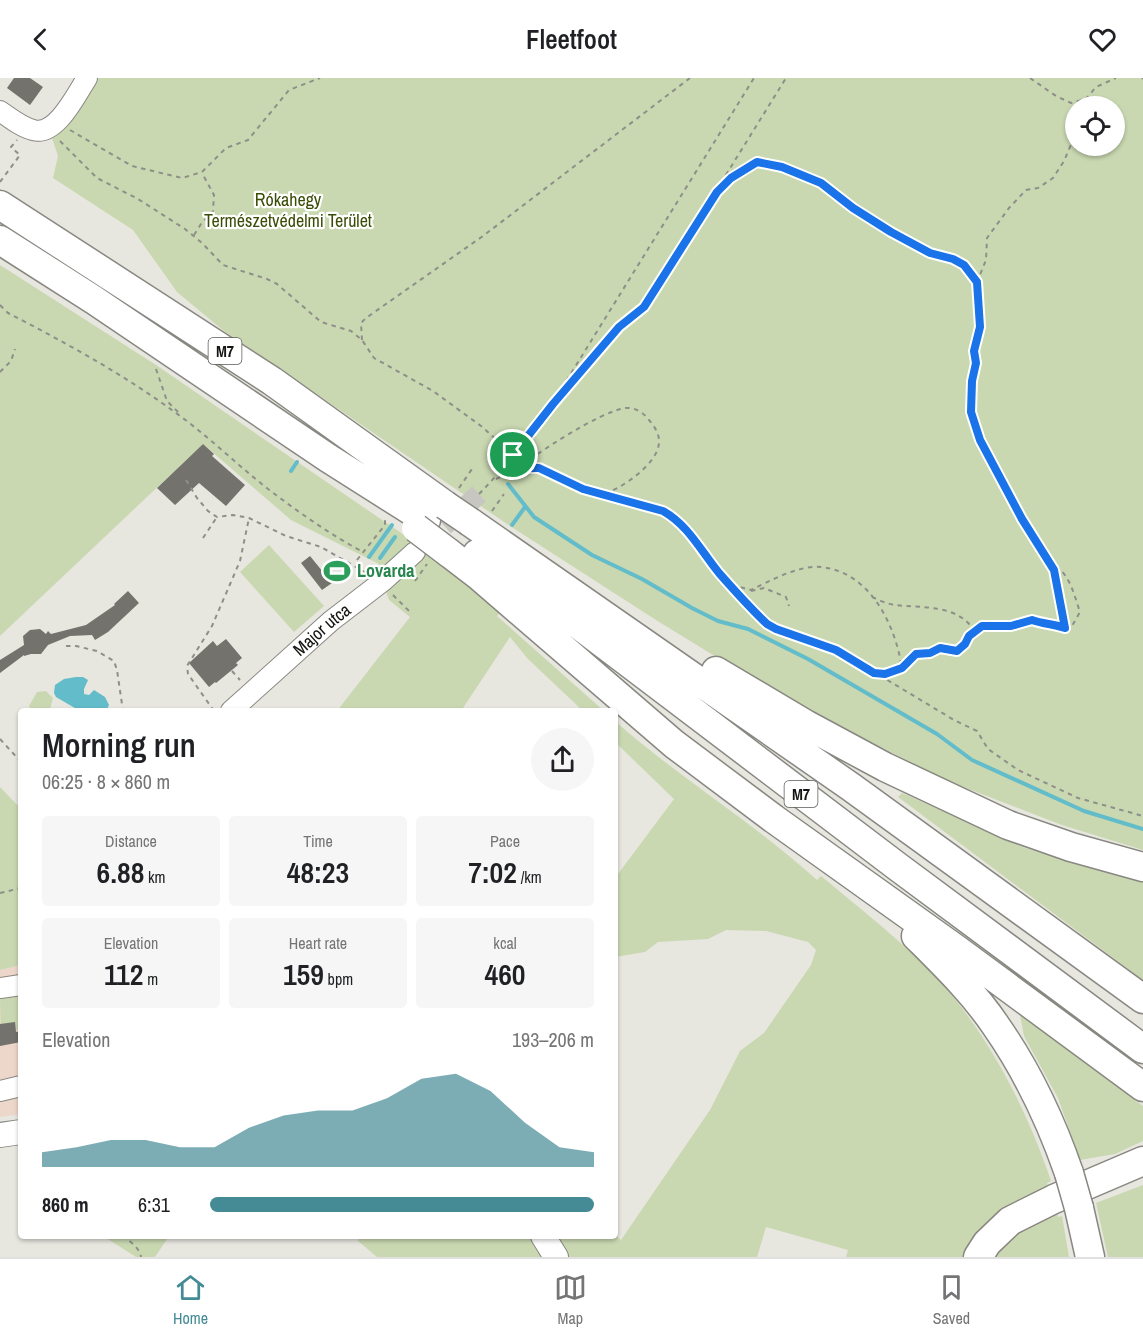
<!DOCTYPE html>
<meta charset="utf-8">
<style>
body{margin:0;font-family:"Archivo Narrow",sans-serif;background:#f6f6f6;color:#202124;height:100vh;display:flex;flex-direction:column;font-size:22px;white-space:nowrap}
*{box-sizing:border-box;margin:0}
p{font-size:20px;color:#757577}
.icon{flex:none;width:33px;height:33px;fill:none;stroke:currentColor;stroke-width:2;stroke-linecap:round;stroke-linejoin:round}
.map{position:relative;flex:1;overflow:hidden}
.drawer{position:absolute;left:18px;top:630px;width:600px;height:531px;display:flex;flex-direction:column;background:#fff;border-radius:6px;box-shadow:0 2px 4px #0004}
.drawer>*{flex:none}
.buttons{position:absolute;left:1065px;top:18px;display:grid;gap:12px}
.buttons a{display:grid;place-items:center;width:60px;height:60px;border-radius:50%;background:#fff;box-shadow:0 2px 4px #0004;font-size:30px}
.pin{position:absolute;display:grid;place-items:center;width:51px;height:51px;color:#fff;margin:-26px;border:3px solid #fff;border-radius:50%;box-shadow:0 2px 6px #0007}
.round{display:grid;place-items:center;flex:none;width:63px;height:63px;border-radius:32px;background:#f6f6f6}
.head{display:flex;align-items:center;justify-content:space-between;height:102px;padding:0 24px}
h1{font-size:33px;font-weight:600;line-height:45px}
.figures{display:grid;grid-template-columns:repeat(3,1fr);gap:9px;height:102px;padding:6px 24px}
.figures div{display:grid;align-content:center;border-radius:6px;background:#f6f6f6;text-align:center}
.figures b{font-size:30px;font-weight:600}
.figures small{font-size:16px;font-weight:400}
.figures p{font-size:16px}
.chart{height:168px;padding:12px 24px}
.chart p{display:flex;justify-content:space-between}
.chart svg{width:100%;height:108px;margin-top:6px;fill:#458b96;opacity:.7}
ul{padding:0 24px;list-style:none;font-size:20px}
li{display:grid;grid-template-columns:96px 72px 1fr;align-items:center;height:45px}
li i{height:15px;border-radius:8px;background:#458b96}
header{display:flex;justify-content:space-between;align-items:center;height:78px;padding:0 24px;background:#fff;font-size:27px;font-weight:600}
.menu{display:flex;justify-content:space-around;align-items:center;height:84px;border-top:2px solid #e0e0e0;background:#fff;font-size:16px;color:#757577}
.menu a{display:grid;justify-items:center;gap:3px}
.menu .on{color:#458b96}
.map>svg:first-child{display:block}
.industrial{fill:#edd7ca}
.green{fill:#c9d8b1;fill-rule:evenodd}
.water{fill:#63bcc9}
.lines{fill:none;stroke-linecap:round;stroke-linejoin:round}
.stream{stroke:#63bcc9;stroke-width:4}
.building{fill:#73726c}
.minor-tunnel{stroke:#c7c6c0;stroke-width:20;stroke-dasharray:20 10;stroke-linecap:butt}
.minor-casing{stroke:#888781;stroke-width:22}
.major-casing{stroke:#888781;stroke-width:26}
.highway-casing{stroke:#888781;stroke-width:31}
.path{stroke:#8f8f89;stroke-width:2;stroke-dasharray:4.5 4.5;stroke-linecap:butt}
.minor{stroke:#fff;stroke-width:20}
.major{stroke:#fff;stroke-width:24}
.highway{stroke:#fff;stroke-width:28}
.highway-bridge-casing{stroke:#888781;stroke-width:31;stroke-linecap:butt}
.highway-bridge{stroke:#fff;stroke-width:28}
.route-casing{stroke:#fff;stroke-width:12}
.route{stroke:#1a73e8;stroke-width:8}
.labels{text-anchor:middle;stroke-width:4.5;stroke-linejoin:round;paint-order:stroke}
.shield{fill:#fff;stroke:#5a5a58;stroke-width:1.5}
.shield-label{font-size:16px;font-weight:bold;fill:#131310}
.park-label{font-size:18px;fill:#394d07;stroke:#fff}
.leisure-label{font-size:18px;font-weight:bold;fill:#27864d;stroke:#fff;text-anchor:start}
.street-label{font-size:18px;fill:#131310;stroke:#fff}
</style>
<header><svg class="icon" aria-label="back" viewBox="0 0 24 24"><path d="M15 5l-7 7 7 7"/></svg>Fleetfoot<svg class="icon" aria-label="heart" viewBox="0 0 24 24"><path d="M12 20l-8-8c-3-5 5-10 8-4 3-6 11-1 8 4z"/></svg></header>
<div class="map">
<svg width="1143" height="1179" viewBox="0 0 1143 1179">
<rect width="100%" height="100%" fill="#e7e6df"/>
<!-- industrial -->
<path class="industrial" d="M21 887V1036L0 1039V892Z"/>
<!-- green -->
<path class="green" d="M87 0H1143V772L1062 747 948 703 780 618 656 542 510 448 224 253 177 214 133 152 53 100 58 78 49 51ZM1076 28H1114V68H1076Z
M0 187 156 287 369 433 432 476 501 533 497 538 604 633H583L528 581 510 559 461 633H337L410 539 389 522 380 497 374 491 379 486 291 442 203 366 0 558Z
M269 467 324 528 294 554 240 494Z
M46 613 53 620 50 631 32 633 29 628 37 614Z
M615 643C679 700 753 744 817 802L821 798C858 829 897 859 931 894 985 949 1027 1031 1051 1103L1047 1105 1058 1139 1062 1138 1069 1179H846L848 1172 766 1149 757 1179H562L549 1158 615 1157 621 1162 710 1032 740 973 764 955 811 887 816 872 808 864 766 853 726 852 708 861 658 864 645 874 615 879V800L674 721 615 664Z
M0 709 21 731V887L0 892Z
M902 715 1025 770 1143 803V902L898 719Z
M21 913V951L1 955 0 917Z
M1020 937 1143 1028V1063L1115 1076 1080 1082 1058 1020 1024 958Z
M1143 1107V1179H1108L1096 1125Z
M103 1158H169L155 1179H136Z
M360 1158H533L547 1179H377L358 1163Z"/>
<!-- water -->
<path class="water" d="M76 599H83L88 602 84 611V616L89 617 94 612 105 619 109 627 106 633H80L56 619 54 615 55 607 64 601Z"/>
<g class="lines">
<!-- stream -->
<path class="stream" d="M291 393 297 384
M508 406 534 439 592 477 642 501 692 530 718 543 748 551 808 581 937 656 972 682 1084 733 1143 751
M512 447 525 429
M369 479 392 447
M380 480 395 459"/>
</g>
<!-- building -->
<path class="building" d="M14 0H30L43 9 30 27 7 10Z
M203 366 214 376 212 378 245 407 226 428 199 405 175 427 157 410Z
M310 478 332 505 322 512 301 485Z
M128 513 139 525 108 554 95 562 92 557 70 558 48 567 41 576H31L24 578V577L0 595V582L24 567 23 558 30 552 40 551 46 556 48 553 51 556 86 547 115 527 114 526Z
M226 561 242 580 236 585 238 587 216 605 215 604 209 609 189 585 213 563 217 568Z
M15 944 16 954 21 953V964L0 968V946Z"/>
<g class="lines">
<!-- minor-tunnel -->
<path class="minor-tunnel" d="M422 468 479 416"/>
<!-- minor casing -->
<g class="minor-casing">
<g id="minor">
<path d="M0 33C10 40 21 49 33 52 56 59 76 17 87 0"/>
<path id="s1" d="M231 633 331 543 383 503 415 474"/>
<path d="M0 910 21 907"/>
<path d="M0 1013 21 1008"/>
</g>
</g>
<!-- major casing -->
<g class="major-casing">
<path id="major" d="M0 1057 21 1054
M543 1158 556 1179"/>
</g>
<!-- highway casing -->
<g class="highway-casing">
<path id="highway" d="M0 127 272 303 445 427
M0 162 94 222 328 380 426 442
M470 444 851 709 1143 921
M449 475 479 498 674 666 774 741 956 871 1143 1009
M477 476 542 519 898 789 1143 971
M716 593 807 647 885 689 1008 747 1071 769 1143 789
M916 858C944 886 974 915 996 948 1028 994 1051 1043 1069 1095
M1079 1130 1090 1179
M978 1179 987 1165 1010 1143 1054 1121 1143 1083"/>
</g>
<!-- path -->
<path class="path" d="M1030 0 1056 18 1071 25 1086 21 1096 9 1116 0
M1142 0 1143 1
M70 52 132 88 182 100 202 94 226 70 248 62 289 12 320 0
M60 63 97 100 138 121 185 151 202 165 223 187 267 201 277 206 321 244 351 253 362 262 374 280 433 313 481 348 527 389
M0 104 20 77 11 69 17 62
M720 111 731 101 757 84 782 89 821 105 853 130 890 154 930 175 953 181 964 187 977 204
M194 157 201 146 213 133 214 117 202 95
M0 227 8 235C70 267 132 301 188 344 218 367 245 394 276 417 304 438 333 458 363 474
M362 262 361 245 366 240 483 158 690 0
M156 291 167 323 180 336
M0 294 11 283 15 271
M557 318 754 0
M496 401C507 397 520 389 531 389 543 389 585 412 601 417 620 412 660 385 659 363 659 355 654 348 649 342 644 335 635 329 626 330 600 333 534 377 513 394
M186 402 197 420 208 433 217 439 233 437 249 440 286 458 321 469 368 496
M459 410 472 391
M479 416C502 393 521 367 541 341 572 301 605 261 644 229L786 0
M601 417 651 429 674 440 721 496 754 533 776 551 818 565 849 579 954 642 977 653 988 671 1018 692 1078 720 1143 738
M492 433 504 416
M203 460 217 439
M357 482 385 447V442
M415 503 427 486
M732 507 751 512C770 503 798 487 821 489 870 494 895 546 902 590
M751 513 764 510 786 519 789 528
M393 517 412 536
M872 519C879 522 887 526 895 527 921 530 959 526 974 553
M1065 550 1054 492 1022 441 980 361 971 334 973 303 976 285 974 273 980 250 977 204 986 182 987 160 1009 130 1026 112 1038 110 1053 100 1064 83 1073 62 1076 47
M66 568H76L97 573 114 583 117 592 123 633
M232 593 240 602
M877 595C897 597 901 586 915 577 917 576 935 572 938 571 944 570 951 573 957 573L965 565 969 558 982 548H1011L1032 541C1042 546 1062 551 1072 548L1080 534C1073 514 1070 494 1049 484
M214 633 188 596 187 588 212 548 240 483 249 440
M0 661 21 684
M0 815 21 810
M122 1158C130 1163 139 1169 141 1179"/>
<!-- minor -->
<use href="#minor" class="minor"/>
<!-- major -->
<use href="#major" class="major"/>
<!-- highway -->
<use href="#highway" class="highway"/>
<!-- highway-bridge casing -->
<g class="highway-bridge-casing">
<path id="highway-bridge" d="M445 427 470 444
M416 450 449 475
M1069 1095 1079 1130"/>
</g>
<!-- highway-bridge -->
<use href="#highway-bridge" class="highway-bridge"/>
</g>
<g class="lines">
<!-- route casing -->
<g class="route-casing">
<path id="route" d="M757 84 782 89 821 105 853 130 891 154 930 175 953 181 964 187 977 204 980 249 974 273 976 285 972 303 971 334 980 362 1022 441 1054 492 1065 550C1054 546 1043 546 1032 542L1011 548H982L969 558 965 566 957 573 940 570 930 575 916 576 902 590 885 596 874 595 836 572 776 551 767 546C750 530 734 512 719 495 701 473 688 447 663 433L583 411 539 390H524L513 394 523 386 513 377 553 326 619 249 644 229 717 114 731 100Z"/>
</g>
<!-- route -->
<use href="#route" class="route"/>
</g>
<!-- icons -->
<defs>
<g id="stadium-bare" transform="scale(2.07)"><path d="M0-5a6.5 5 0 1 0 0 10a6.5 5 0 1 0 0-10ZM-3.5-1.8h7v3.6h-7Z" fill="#2e9e5b" stroke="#fff" stroke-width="2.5" paint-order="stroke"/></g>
</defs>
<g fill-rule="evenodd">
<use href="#stadium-bare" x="337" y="493"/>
</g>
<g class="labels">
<!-- shield labels -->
<g class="shield">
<rect x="208.5" y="260" width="33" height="26" rx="4.5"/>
<rect x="784.5" y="703" width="33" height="26" rx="4.5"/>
</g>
<g class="shield-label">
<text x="225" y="279">M7</text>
<text x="801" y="722">M7</text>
</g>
<!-- park labels -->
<g class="park-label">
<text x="288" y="128">Rókahegy<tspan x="288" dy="21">Természetvédelmi Terület</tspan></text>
</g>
<!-- leisure labels -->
<g class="leisure-label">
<text x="357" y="499">Lovarda</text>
</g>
<!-- street labels -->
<g class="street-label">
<text dy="6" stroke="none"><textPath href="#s1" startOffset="122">Major utca</textPath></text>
</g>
</g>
</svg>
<div class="buttons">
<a><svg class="icon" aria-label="locate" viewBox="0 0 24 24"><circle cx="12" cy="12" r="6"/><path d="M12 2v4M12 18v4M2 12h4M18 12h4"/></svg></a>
</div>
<div class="pin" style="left:513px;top:377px;background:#1e9e55"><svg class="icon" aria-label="arrive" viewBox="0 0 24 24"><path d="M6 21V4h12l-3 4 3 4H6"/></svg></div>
<section class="drawer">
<div class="head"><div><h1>Morning run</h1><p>06:25 · 8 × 860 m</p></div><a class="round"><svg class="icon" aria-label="share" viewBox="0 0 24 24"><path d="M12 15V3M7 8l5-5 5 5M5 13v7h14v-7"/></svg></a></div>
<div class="figures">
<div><p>Distance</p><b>6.88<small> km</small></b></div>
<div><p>Time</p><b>48:23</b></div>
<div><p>Pace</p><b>7:02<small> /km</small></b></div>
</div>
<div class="figures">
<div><p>Elevation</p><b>112<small> m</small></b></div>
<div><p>Heart rate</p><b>159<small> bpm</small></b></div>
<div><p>kcal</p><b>460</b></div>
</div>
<div class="chart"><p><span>Elevation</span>193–206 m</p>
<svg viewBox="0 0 160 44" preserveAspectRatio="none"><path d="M0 44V38L10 36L20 33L30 33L40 36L50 36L60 28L70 23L80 21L90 21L100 16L110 8L120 6L130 13L140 26L150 36L160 38V44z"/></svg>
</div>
<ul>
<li><b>860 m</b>6:31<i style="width:100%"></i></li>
</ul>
</section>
</div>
<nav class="menu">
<a class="on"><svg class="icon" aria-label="home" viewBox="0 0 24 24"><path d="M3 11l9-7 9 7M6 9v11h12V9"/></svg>Home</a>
<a><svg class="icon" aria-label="map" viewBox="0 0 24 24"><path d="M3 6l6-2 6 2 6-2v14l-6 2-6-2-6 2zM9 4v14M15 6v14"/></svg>Map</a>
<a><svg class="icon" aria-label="saved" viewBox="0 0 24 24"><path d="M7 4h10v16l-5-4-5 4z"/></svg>Saved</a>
</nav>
